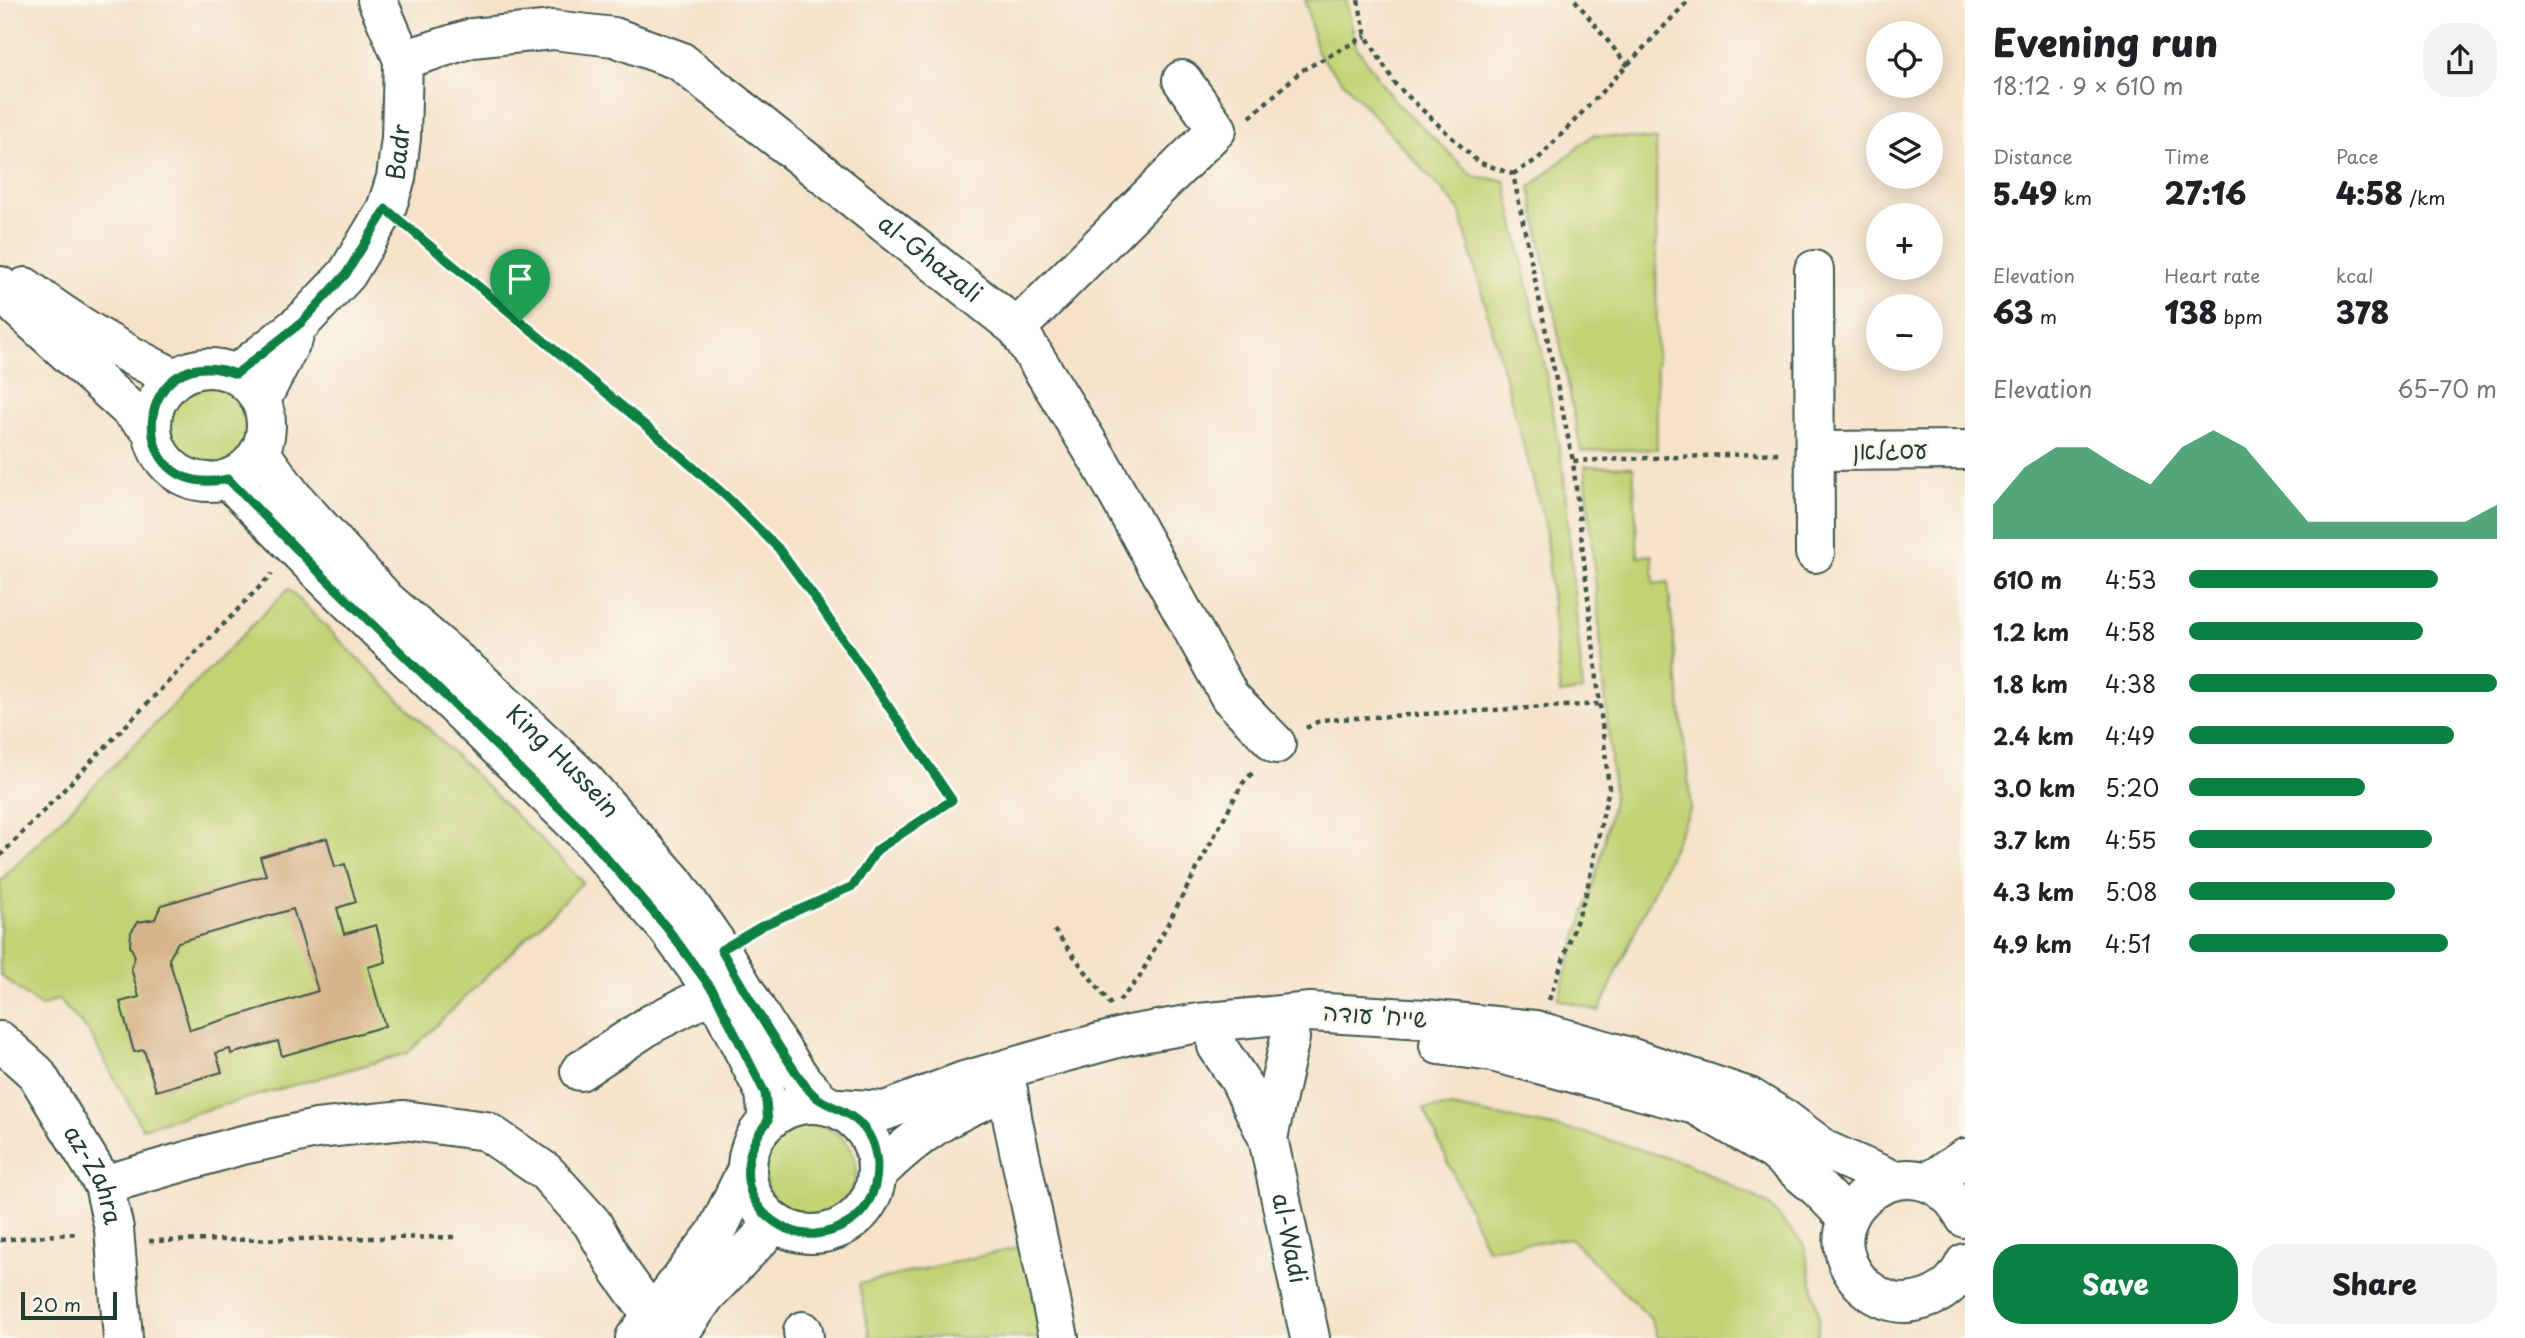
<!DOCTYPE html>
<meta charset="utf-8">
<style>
body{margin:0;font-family:"Playpen Sans","Playpen Sans Hebrew",sans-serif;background:#f2f2f2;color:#202124;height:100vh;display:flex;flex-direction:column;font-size:26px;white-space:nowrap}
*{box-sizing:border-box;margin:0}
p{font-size:23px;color:#757577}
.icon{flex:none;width:38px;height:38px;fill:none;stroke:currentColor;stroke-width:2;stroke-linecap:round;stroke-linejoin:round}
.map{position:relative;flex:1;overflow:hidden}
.sheet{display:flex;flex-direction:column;background:#fff;width:560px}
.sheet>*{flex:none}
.controls{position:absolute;left:1866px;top:21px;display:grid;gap:14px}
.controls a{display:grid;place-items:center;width:77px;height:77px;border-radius:50%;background:#fff;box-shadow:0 4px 18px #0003;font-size:35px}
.scale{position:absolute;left:21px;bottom:18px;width:96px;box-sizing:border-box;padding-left:7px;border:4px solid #1f3d34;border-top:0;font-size:19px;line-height:24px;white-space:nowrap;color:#1f3d34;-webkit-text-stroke:5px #fbf7ec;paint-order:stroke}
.pin{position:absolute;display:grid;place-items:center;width:60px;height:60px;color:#fff;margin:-72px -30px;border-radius:50% 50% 50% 0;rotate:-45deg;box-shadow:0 0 7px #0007}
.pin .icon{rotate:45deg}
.round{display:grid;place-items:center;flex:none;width:74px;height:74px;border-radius:28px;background:#f2f2f2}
.summary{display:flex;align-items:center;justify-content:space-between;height:119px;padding:0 28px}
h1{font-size:38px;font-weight:800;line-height:52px}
.stats{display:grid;grid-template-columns:repeat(3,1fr);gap:10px;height:119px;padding:7px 28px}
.stats div{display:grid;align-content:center}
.stats b{font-size:30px;font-weight:800}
.stats small{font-size:19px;font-weight:400}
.stats p{font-size:19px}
.chart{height:196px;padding:14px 28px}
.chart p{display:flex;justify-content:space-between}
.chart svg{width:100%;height:126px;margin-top:7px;fill:#0b8043;opacity:.7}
.action{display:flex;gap:14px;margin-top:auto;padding:14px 28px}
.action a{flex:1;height:80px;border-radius:28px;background:#0b8043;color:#fff;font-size:28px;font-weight:800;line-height:80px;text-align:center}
.action a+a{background:#f2f2f2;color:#202124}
ul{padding:0 28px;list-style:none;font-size:23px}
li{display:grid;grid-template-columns:112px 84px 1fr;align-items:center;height:52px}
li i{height:18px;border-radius:9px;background:#0b8043}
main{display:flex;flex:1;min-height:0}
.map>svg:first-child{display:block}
.green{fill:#c3d274;stroke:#718854;stroke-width:2}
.building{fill:#d7b389;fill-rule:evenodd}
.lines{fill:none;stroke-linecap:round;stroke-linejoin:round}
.minor-casing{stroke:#3f564a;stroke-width:42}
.major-casing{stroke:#3f564a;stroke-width:42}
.path{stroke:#3f564a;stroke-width:4.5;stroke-dasharray:5 5;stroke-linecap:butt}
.minor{stroke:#fff;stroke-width:38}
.major{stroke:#fff;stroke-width:38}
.route-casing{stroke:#fff;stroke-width:14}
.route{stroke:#0b8043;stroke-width:9}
.labels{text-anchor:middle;stroke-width:5;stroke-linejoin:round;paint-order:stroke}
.street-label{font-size:24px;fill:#1f3d34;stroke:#fbf7ec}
</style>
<main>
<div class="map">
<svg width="1965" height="1338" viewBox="0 0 1965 1338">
<rect width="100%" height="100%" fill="#fbf7ec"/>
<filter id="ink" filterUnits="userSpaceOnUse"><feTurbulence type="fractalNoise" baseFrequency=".0143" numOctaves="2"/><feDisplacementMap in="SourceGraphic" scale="14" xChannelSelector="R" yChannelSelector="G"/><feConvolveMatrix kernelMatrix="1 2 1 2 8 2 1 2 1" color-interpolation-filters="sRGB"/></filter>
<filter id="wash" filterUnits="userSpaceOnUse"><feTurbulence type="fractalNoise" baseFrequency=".00686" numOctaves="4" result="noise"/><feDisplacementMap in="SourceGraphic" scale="28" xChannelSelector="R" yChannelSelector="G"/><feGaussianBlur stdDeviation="1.57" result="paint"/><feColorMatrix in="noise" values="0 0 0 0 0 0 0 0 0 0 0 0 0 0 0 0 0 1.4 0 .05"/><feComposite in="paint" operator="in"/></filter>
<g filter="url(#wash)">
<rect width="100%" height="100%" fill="#f5e2c9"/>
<!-- green -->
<path class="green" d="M1305 0H1346L1356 46 1393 99 1473 176 1505 181 1542 352 1563 468 1583 691 1560 694 1545 524 1459 209 1317 53Z
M1593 135 1656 140 1657 449 1581 451 1530 187Z
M164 425a44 44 0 1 1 88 0a44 44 0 1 1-88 0Z
M1585 466 1633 467 1638 557 1652 555 1654 584 1668 582 1691 808 1599 1011 1558 999 1600 861 1614 794Z
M288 589 583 882 408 1053 142 1128 89 1032 58 999 41 1007 0 975V881Z
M1451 1107 1585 1133 1688 1164 1767 1203 1804 1245 1819 1316 1817 1338H1658L1650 1318 1570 1238 1487 1249 1424 1109Z
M764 1171a46 46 0 1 1 92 0a46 46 0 1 1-92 0Z
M1024 1246 1044 1338H870L859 1284Z"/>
<g id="blocks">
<!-- building -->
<path class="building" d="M327 838 335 867 345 864 356 902 337 908 344 934 376 925 386 962 368 967 385 1026 282 1056 278 1041 231 1054 230 1049 216 1053 222 1072 156 1091 144 1050 134 1052 120 1002 139 997 131 968 135 956 130 946 131 932 138 922 155 919 161 905 266 875 260 857ZM293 909 318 991 190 1030 169 959 178 942Z"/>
</g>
</g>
<g filter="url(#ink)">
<use href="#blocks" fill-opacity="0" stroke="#3f564a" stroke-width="2"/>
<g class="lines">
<!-- minor casing -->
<g class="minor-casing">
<g id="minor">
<path id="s1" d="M403 60 472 38 553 30 614 37 680 61 1017 328 1101 464 1230 697 1276 744"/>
<path d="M1814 270 1815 553"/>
<path d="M1017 328 1217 129 1182 80"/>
<path id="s2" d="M236 374 302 322 347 274 386 209 396 178 401 138 403 60 377 0"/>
<path d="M261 400 294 336"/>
<path d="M1815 451 1965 450"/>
<path id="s3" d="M0 1041 36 1073 104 1185 114 1229 123 1338"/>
<path id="s4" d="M1217 1046 1239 1079 1268 1138 1310 1338"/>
<path d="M580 1071 651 1024 714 992"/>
<path d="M1008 1090 1013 1122 1059 1338"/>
<path d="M1268 1138 1290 1038"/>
<path d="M1928 1182 1965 1158"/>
<path d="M104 1185 238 1146 316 1129 404 1120 486 1131 546 1172 592 1223 619 1270 652 1316"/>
<path d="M803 1331 804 1338"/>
</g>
</g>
<!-- major casing -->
<g class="major-casing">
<g id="major">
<path d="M0 286 18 308 151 429"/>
<path d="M25 287C70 322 123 353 175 378"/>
<circle cx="209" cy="425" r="57"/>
<path id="s5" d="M260 452 292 496 387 601 480 681 583 779 674 882 721 950 769 1031 803 1082 825 1105"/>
<path d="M228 479 320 573 583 831 667 928 714 992 765 1093 768 1121"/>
<path d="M1439 1045 1492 1052 1696 1105 1773 1150 1819 1189 1848 1219"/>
<circle cx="812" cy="1169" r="65"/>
<path d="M838 1108 885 1111 964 1081 1062 1053 1129 1035 1199 1023 1310 1012 1425 1019 1535 1030 1626 1056 1749 1097 1783 1118 1827 1151 1893 1180"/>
<path d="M878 1173C919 1132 953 1111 1007 1091"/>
<path d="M1965 1218C1918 1128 1800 1213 1860 1282 1872 1295 1890 1304 1907 1303 1935 1300 1953 1288 1965 1263"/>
<path d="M635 1338 716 1233 747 1169"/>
<path d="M676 1338 706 1295 775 1223"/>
</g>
</g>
<!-- path -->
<path class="path" d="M1358 0 1366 36 1396 85 1478 162 1513 174 1573 461
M1575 0 1628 66
M1250 117 1301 71 1366 36
M1513 174 1538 159 1689 0
M414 232 654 432 727 497 778 548 814 597 952 800 877 851 853 886 751 932
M1306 728 1321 720 1600 704
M0 856 272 574
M1054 930 1111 1005
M1549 1000 1586 894 1609 788 1573 461 1781 453
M1119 1001 1139 978 1242 784 1254 771
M0 1240 79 1233
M149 1241 454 1237"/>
<!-- minor -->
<use href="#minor" class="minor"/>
<!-- major -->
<use href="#major" class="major"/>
</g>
</g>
<g class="lines" filter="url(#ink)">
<!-- route casing -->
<g class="route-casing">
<path id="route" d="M386 209 653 432 727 497 778 548 814 597 952 800 877 850 853 886 762 926 721 950C747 994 772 1039 802 1081 819 1106 830 1102 852 1117 880 1136 883 1175 868 1203 858 1221 836 1232 816 1234 797 1236 776 1226 763 1212 738 1184 746 1148 768 1121L765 1093 714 992 667 928 583 831 320 573 228 479C119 502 133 335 236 374L302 322 346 274Z"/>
</g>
<!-- route -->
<use href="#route" class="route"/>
</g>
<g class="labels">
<!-- street labels -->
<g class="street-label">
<text dy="8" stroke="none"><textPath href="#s2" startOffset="284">Badr</textPath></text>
<text dy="8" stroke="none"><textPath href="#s1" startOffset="604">al-Ghazali</textPath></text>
<text transform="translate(1890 451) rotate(-1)" y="8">עסגלאן</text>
<text dy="8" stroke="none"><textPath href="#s5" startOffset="434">King Hussein</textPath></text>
<text transform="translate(1375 1016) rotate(4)" y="8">שייח' עודה</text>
<text dy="8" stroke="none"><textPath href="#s3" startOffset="166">az-Zahra</textPath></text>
<text dy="8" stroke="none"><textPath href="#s4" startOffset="208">al-Wadi</textPath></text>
</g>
</g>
</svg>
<div class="controls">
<a><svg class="icon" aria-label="locate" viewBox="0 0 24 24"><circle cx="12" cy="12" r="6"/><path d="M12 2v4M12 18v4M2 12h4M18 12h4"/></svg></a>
<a><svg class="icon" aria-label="layers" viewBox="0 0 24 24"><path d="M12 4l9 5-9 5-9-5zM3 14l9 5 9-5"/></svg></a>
<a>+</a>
<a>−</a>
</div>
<div class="scale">20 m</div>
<div class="pin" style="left:520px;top:321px;background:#1e9e55"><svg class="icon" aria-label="arrive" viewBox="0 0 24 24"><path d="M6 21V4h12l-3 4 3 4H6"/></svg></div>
</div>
<section class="sheet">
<div class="summary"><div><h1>Evening run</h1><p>18:12 · 9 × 610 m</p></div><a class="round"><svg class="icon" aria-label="share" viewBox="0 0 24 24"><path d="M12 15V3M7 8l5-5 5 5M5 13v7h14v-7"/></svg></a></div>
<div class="stats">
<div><p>Distance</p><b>5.49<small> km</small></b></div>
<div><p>Time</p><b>27:16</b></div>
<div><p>Pace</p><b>4:58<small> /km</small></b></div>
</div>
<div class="stats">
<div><p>Elevation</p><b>63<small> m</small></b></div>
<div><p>Heart rate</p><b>138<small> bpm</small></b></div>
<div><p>kcal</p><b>378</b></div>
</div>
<div class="chart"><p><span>Elevation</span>65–70 m</p>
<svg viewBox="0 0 160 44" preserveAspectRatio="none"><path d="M0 44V32L10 19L20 12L30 12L40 19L50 25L60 12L70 6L80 12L90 25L100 38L110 38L120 38L130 38L140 38L150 38L160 32V44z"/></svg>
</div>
<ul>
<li><b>610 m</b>4:53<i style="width:81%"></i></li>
<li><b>1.2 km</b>4:58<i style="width:76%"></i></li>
<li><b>1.8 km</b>4:38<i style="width:100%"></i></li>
<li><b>2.4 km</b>4:49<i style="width:86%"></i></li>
<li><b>3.0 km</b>5:20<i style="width:57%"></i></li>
<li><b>3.7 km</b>4:55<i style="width:79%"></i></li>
<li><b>4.3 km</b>5:08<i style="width:67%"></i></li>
<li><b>4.9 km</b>4:51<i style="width:84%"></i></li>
</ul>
<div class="action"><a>Save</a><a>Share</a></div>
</section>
</main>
